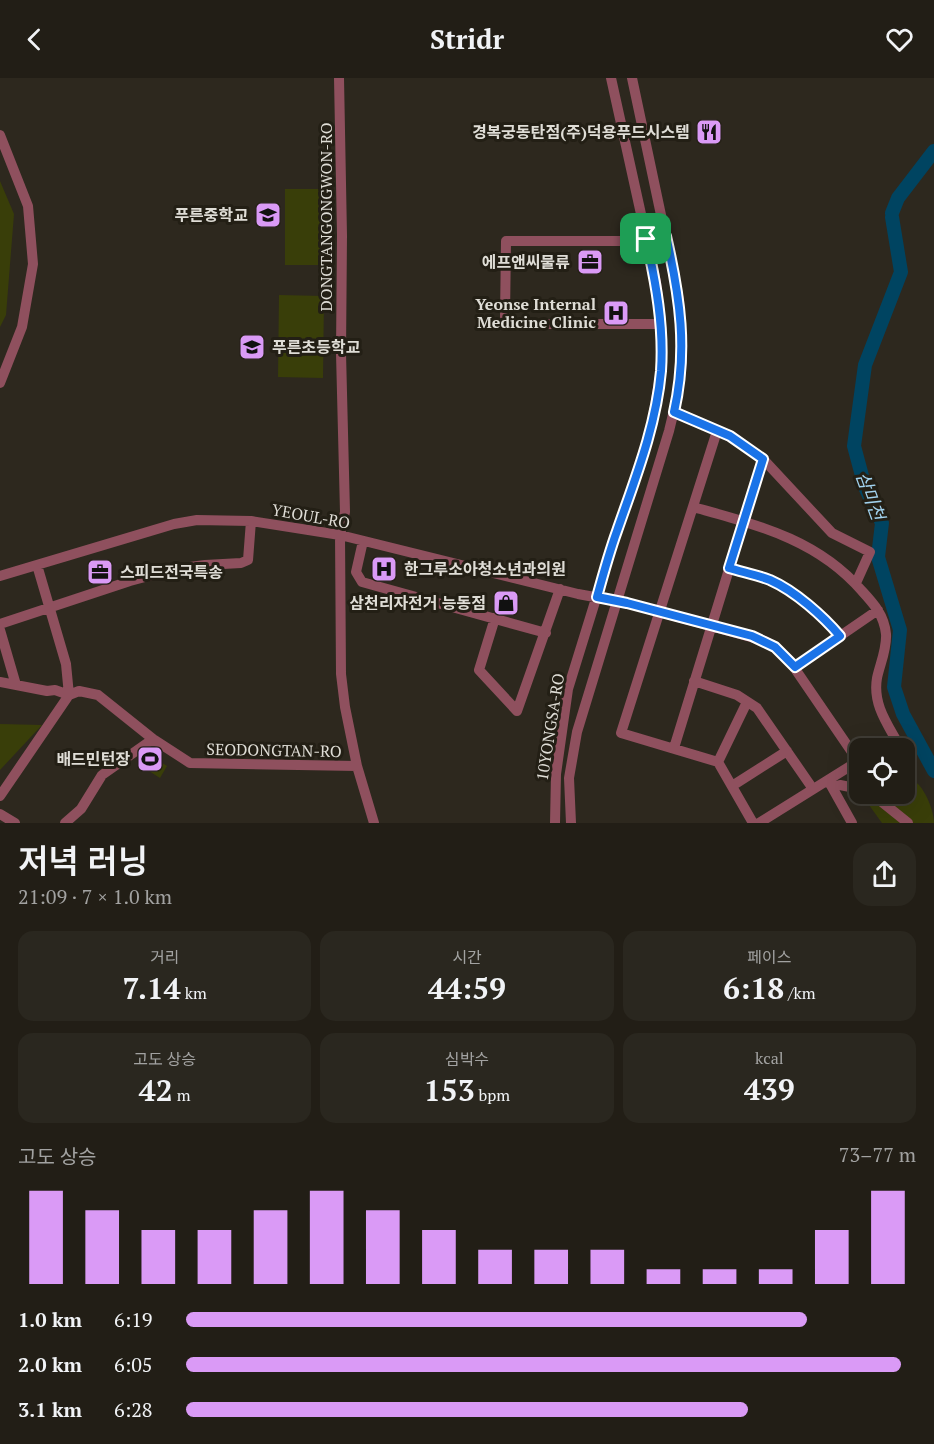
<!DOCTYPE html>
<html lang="ko">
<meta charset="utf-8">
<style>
body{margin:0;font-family:"PT Serif","Noto Sans KR",serif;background:#2a271f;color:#f1f3f6;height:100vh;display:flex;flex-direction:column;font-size:22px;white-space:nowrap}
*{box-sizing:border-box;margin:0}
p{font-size:20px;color:#a2a2a1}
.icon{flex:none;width:33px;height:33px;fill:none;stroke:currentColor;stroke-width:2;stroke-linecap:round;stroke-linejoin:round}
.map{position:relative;height:745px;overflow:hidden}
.sheet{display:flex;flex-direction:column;background:#221e16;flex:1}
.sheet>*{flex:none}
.controls{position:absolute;left:849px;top:660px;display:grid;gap:12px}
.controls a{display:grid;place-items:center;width:66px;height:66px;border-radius:12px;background:#221e16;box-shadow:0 6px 24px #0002,0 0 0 2px #3f3c35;font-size:30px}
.pin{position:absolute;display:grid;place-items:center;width:51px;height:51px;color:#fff;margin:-26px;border-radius:12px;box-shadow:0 3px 9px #0006}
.round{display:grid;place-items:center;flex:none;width:63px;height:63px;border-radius:18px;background:#2a271f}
.summary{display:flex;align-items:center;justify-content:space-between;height:102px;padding:0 18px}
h1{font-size:33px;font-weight:600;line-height:45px}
.figures{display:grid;grid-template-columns:repeat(3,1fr);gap:9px;height:102px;padding:6px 18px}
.figures div{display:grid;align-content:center;border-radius:15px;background:#2a271f;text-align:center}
.figures b{font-size:30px;font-weight:600}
.figures small{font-size:16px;font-weight:400}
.figures p{font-size:16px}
.chart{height:168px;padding:12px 18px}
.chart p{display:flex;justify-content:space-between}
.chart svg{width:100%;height:108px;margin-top:6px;stroke:#da9af6;stroke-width:6}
ul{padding:0 18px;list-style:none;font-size:20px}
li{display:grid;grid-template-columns:96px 72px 1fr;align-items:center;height:45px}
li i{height:15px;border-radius:8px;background:#da9af6}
header{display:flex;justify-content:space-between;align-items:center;height:78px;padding:0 18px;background:#221e16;font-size:27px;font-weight:600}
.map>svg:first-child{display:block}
.green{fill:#393e09}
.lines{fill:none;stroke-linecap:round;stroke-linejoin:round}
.river{stroke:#004461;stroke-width:14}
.minor{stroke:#8f505e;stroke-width:10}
.route-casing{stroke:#fff;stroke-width:12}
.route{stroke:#1a73e8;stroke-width:8}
.labels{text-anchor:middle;stroke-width:6;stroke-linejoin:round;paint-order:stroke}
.poi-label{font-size:16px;font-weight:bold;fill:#dfddd6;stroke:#231f15;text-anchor:end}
.street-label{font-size:16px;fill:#dfddd6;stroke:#231f15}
.water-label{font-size:18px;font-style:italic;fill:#a2d3ef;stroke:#231f15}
</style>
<header><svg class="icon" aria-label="back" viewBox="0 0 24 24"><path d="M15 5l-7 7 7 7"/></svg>Stridr<svg class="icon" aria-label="heart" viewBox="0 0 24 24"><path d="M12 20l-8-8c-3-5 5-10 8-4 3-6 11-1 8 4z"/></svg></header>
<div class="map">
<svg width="934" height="745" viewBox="0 0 934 745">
<rect width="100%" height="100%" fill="#2d281e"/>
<!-- green -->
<path class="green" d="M0 103 14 136 6 237 0 249Z
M285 111H327V187H285Z
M279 217 324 218 323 300 278 299Z
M0 646 42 647 0 692Z
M147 675 167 688 160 700 141 688Z
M905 693C909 699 914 702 919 707 927 716 934 734 934 745H882L861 716H904Z"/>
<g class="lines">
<!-- river -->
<path class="river" d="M892 135 898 120 934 73
M892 139 901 194 865 287 854 368 865 409 882 445 878 479 900 552 894 609 903 636 934 693"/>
<!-- minor -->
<path class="minor" d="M339 0 342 157 341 275 345 434 340 457 341 596 345 629 357 688 374 745
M0 57 28 128 33 186 22 249 0 305
M661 246H514L505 239 506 163H633L666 158
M674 334 730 358 763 381 832 455 870 474 856 505
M717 353 621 655 718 684 753 745
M693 429C757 447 817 461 862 513 874 526 884 537 886 556 887 571 880 586 877 600 873 623 884 641 895 660L878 670
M363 463 356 494 362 504 546 555
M729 490C742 494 757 497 770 502 795 513 823 538 840 558
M0 498 174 446 197 442 251 443 340 457 578 516 627 525 765 563 775 569 789 582 858 683
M495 540 479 592 517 633 560 511
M0 546 130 503 175 491 205 487 241 485 248 482 251 443
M0 552 16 607
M795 589 878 532
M694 603 737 617 757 630 813 711
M0 604 47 613 55 612 69 617 66 586 37 487
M674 670 763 381
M718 684 747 624
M828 702 852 745
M732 708 787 673
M832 709 840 707 860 711
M872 716 908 745
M0 718 69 617 79 613 98 617 153 661 190 685 357 688
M0 736 15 745
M65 745 81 731 102 697 153 661
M555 745 556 696 568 611 616 456 635 402 652 347 661 292V246L656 204 611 0
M571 745 569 700 577 654 669 353 676 324 681 293 682 267 679 222 632 0
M759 745 860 682"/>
</g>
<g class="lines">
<!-- route casing -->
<g class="route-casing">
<path id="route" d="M666 158C680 219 688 272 674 334L730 358 763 381 729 490C742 494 757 497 770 502 795 513 823 538 840 558L795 589 775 569 752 558 627 525 597 519C603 497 609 475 617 453 635 401 656 349 661 293 664 248 656 205 646 161Z"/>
</g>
<!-- route -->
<use href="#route" class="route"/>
</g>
<!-- icons -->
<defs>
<g id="restaurant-square" transform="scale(1.35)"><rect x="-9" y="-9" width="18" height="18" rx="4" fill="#da9af6" stroke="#231f15"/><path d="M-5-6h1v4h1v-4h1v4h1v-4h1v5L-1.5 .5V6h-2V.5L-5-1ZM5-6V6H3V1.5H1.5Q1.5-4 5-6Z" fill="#111"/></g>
<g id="school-square" transform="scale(1.35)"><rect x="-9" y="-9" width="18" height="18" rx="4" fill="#da9af6" stroke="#231f15"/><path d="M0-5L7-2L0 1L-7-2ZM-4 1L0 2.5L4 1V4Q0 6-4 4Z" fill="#111"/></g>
<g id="office-square" transform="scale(1.35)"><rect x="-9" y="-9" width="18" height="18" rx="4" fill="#da9af6" stroke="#231f15"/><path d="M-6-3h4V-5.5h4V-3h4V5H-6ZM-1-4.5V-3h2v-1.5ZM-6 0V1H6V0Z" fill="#111"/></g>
<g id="hospital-square" transform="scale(1.35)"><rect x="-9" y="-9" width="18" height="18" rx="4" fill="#da9af6" stroke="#231f15"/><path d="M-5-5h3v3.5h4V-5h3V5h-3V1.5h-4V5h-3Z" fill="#111"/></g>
<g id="shop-square" transform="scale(1.35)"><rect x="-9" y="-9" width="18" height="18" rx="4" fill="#da9af6" stroke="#231f15"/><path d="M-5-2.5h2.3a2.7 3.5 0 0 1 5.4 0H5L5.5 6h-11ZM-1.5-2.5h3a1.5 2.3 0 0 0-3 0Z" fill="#111"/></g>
<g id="stadium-square" transform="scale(1.35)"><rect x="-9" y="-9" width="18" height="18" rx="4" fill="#da9af6" stroke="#231f15"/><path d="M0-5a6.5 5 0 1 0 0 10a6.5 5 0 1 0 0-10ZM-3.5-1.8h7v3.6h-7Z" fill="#111"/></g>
</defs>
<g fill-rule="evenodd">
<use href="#restaurant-square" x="709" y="54"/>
<use href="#school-square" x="268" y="137"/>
<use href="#office-square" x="590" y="184"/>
<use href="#hospital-square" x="616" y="235"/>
<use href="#school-square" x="252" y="269"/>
<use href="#hospital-square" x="384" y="491"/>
<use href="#office-square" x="100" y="494"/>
<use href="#shop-square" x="506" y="525"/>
<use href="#stadium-square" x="150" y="681"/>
</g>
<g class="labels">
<!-- poi labels -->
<g class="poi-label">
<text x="690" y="60">경복궁동탄점(주)덕용푸드시스템</text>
<text x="248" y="143">푸른중학교</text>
<text x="570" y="190">에프앤씨물류</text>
<text x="596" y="232">Yeonse Internal<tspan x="596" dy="18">Medicine Clinic</tspan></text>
<text x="272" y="275" text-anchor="start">푸른초등학교</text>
<text x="404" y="497" text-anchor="start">한그루소아청소년과의원</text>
<text x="120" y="500" text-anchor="start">스피드전국특송</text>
<text x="486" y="531">삼천리자전거 능동점</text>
<text x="130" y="687">배드민턴장</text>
</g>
<!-- street labels -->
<g class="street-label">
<text transform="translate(326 139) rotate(-90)" y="6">DONGTANGONGWON-RO</text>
<text transform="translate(311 438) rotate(10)" y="6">YEOUL-RO</text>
<text transform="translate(550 649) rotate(-81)" y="6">10YONGSA-RO</text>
<text transform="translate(274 672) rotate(1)" y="6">SEODONGTAN-RO</text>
</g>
<!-- water labels -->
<g class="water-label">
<text transform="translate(870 418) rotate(70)" y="6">삼미천</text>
</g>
</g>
</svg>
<div class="controls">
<a><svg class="icon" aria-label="locate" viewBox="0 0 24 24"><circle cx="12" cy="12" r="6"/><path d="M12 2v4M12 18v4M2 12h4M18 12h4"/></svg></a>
</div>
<div class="pin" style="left:646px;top:161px;background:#1e9e55"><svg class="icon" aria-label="arrive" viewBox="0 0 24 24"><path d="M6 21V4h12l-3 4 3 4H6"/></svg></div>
</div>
<section class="sheet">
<div class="summary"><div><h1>저녁 러닝</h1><p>21:09 · 7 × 1.0 km</p></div><a class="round"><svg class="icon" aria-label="share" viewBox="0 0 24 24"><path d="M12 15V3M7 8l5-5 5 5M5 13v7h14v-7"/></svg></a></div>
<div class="figures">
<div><p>거리</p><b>7.14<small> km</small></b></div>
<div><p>시간</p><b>44:59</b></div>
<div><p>페이스</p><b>6:18<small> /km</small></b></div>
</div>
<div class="figures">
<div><p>고도 상승</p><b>42<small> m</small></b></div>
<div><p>심박수</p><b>153<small> bpm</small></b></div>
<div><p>kcal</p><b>439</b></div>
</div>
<div class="chart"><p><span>고도 상승</span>73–77 m</p>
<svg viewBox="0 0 160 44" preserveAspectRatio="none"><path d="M5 44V6M15 44V14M25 44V22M35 44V22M45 44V14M55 44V6M65 44V14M75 44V22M85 44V30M95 44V30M105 44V30M115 44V38M125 44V38M135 44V38M145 44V22M155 44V6"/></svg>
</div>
<ul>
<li><b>1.0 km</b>6:19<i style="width:85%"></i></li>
<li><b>2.0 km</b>6:05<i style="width:98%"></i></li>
<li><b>3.1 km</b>6:28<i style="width:77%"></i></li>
</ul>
</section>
